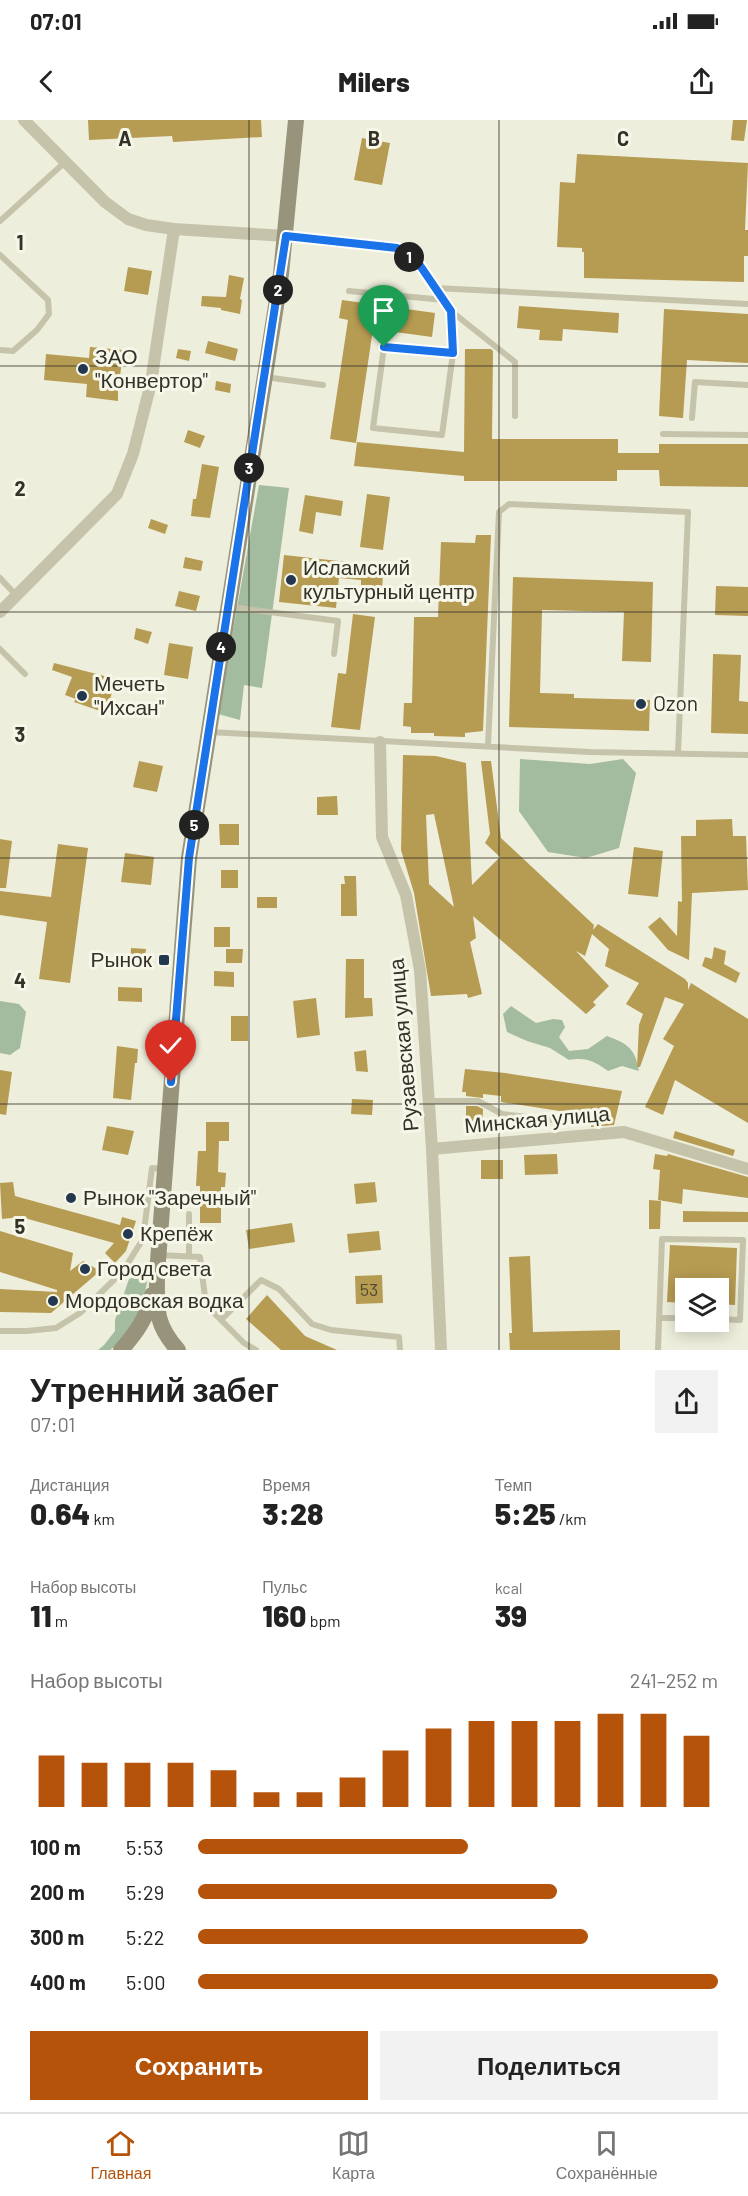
<!DOCTYPE html>
<html lang="ru">
<meta charset="utf-8">
<style>
body{margin:0;font-family:Barlow,sans-serif;background:#f2f2f2;color:#222;height:100vh;display:flex;flex-direction:column;font-size:22px;white-space:nowrap}
*{box-sizing:border-box;margin:0}
p{font-size:20px;color:#767676}
.icon{flex:none;width:33px;height:33px;fill:none;stroke:currentColor;stroke-width:2;stroke-linecap:round;stroke-linejoin:round}
.map{position:relative;height:1230px;overflow:hidden}
.sheet{display:flex;flex-direction:column;background:#fff;flex:1}
.sheet>*{flex:none}
.fabs{position:absolute;left:675px;top:1158px;display:grid;gap:12px}
.fabs a{display:grid;place-items:center;width:54px;height:54px;border-radius:0px;background:#fff;box-shadow:0 3px 15px #0003;font-size:30px}
.pin{position:absolute;display:grid;place-items:center;width:51px;height:51px;color:#fff;margin:-62px -26px;border-radius:50% 50% 50% 0;rotate:-45deg;box-shadow:0 0 6px #0007}
.pin .icon{rotate:45deg}
.km{position:absolute;width:30px;height:30px;margin:-15px;border-radius:50%;background:#222;color:#fff;font-size:16px;line-height:30px;text-align:center}
.round{display:grid;place-items:center;flex:none;width:63px;height:63px;border-radius:0px;background:#f2f2f2}
.headline{display:flex;align-items:center;justify-content:space-between;height:102px;padding:0 30px}
h1{font-size:33px;font-weight:800;line-height:45px}
.stats{display:grid;grid-template-columns:repeat(3,1fr);gap:9px;height:102px;padding:6px 30px}
.stats div{display:grid;align-content:center}
.stats b{font-size:30px;font-weight:800}
.stats small{font-size:16px;font-weight:400}
.stats p{font-size:16px}
.chart{height:168px;padding:12px 30px}
.chart p{display:flex;justify-content:space-between}
.chart svg{width:100%;height:108px;margin-top:6px;stroke:#b45309;stroke-width:6}
.action{display:flex;gap:12px;margin-top:auto;padding:12px 30px}
.action a{flex:1;height:69px;border-radius:0px;background:#b45309;color:#fff;font-size:24px;font-weight:800;line-height:69px;text-align:center}
.action a+a{background:#f2f2f2;color:#222}
ul{padding:0 30px;list-style:none;font-size:20px}
li{display:grid;grid-template-columns:96px 72px 1fr;align-items:center;height:45px}
li i{height:15px;border-radius:8px;background:#b45309}
.status{display:flex;justify-content:space-between;align-items:center;height:42px;padding:0 30px;background:#fff;direction:ltr}
.status svg{height:16px;fill:currentColor}
header{display:flex;justify-content:space-between;align-items:center;height:78px;padding:0 30px;background:#fff;font-size:27px;font-weight:800}
.menu{display:flex;justify-content:space-around;align-items:center;height:84px;border-top:2px solid #e0e0e0;background:#fff;font-size:16px;color:#767676}
.menu a{display:grid;justify-items:center;gap:3px}
.menu .selected{color:#b45309}
.map>svg:first-child{display:block}
.green{fill:#a3bb9e}
.building{fill:#b69b52;fill-rule:evenodd}
.lines{fill:none;stroke-linecap:round;stroke-linejoin:round}
.service{stroke:#c5c3aa;stroke-width:6}
.minor{stroke:#c5c3aa;stroke-width:12}
.secondary{stroke:#98947b;stroke-width:16}
.route-casing{stroke:#fff;stroke-width:12}
.route{stroke:#1a73e8;stroke-width:8}
.grid{fill:none;stroke:#333128;stroke-width:1.5;stroke-opacity:0.55}
.poi-dot{fill:#23374f;stroke:#f6f7e8;stroke-width:2}
.labels{text-anchor:middle;stroke-width:6;stroke-linejoin:round;paint-order:stroke}
.number-label{font-size:18px;fill:#544c32}
.poi-label{font-size:21px;fill:#333128;stroke:#f6f7e8;text-anchor:start}
.street-label{font-size:21px;fill:#333128;stroke:#f6f7e8}
.grid-label{font-size:20px;text-anchor:middle;font-weight:bold;fill:#333128;stroke:#f6f7e8;stroke-width:6;stroke-linejoin:round;paint-order:stroke}
</style>
<div class="status"><b>07:01</b><svg viewBox="0 0 49 12"><path d="M0 12V9h3v3zM5 12V6h3v6zM10 12V3h3v9zM15 12V0h3v12zM26 1h20v11H26zM47 4h2v5h-2z"/></svg></div>
<header><svg class="icon" aria-label="back" viewBox="0 0 24 24"><path d="M15 5l-7 7 7 7"/></svg>Milers<svg class="icon" aria-label="share" viewBox="0 0 24 24"><path d="M12 15V3M7 8l5-5 5 5M5 13v7h14v-7"/></svg></header>
<div class="map">
<svg width="748" height="1230" viewBox="0 0 748 1230">
<rect width="100%" height="100%" fill="#eeeedc"/>
<!-- green -->
<path class="green" d="M259 365 289 368 262 568 244 565 240 600 218 594Z
M520 639 590 644 623 639 636 653 619 728 586 738 548 732 519 691Z
M0 881 19 884 26 892 20 928 10 935 0 933Z
M511 886 536 903 553 899 562 900 565 907 559 917 569 931 588 929 607 916C628 924 635 928 639 951L622 946 608 951C594 941 586 937 569 940L550 928 527 921 507 912 503 894Z
M142 1155 147 1162 142 1193 114 1227 110 1230H98L104 1225 115 1211V1200L129 1159Z"/>
<!-- building -->
<path class="building" d="M88 0H261L262 17 173 22 172 16 89 20Z
M733 0H747L744 21 731 20Z
M362 18 390 23 382 65 354 60Z
M577 34 748 43 745 110H748V136H744V162L584 158V132H582V128L557 127 560 62 575 63Z
M128 147 152 151 148 175 124 171Z
M229 155 244 158 240 179 242 180 240 194 221 190V188L201 186 202 176 226 177Z
M342 180 435 193 432 217 373 209 356 323 330 319 348 200 339 198Z
M519 186 619 193 618 213 563 209 562 221 539 220 540 210 517 208Z
M664 189 748 194V243L687 240 683 298 659 296Z
M208 221 238 229 235 241 205 233Z
M90 227 123 230 120 257 118 260V281L86 277 87 264 44 260 46 234 89 238Z
M178 229 191 231 189 241 176 238Z
M465 229H491L493 231 492 319H618V333H659V324H748V367L660 366 659 350H617V361H464V356L354 346 357 322 464 332Z
M216 261 231 264 230 273 215 270Z
M188 310 205 316 200 328 184 322Z
M202 344 219 347 210 398 191 396 193 379H196Z
M367 374 390 377 383 430 360 427Z
M305 375 343 381 341 396 316 392 313 414 299 411Z
M151 399 168 405 165 414 148 408Z
M476 415H491L483 611 465 613V617L434 616V613H411V607L403 606 404 583H412L414 497H438L441 422 475 423Z
M284 435 357 443 356 449 383 451 382 473 361 472V460L339 458 336 488 279 482Z
M185 437 203 441 201 451 183 448Z
M513 457 653 462 651 542 622 541 624 492 542 490 540 573 574 574V578L650 580 649 611 509 607Z
M716 466 748 467V496L715 495Z
M179 471 200 476 196 491 175 486Z
M353 494 375 497 360 610 331 607 338 553 346 554Z
M136 508 152 512 148 524 134 519Z
M169 523 193 527 188 559 164 555Z
M713 534 741 535 739 581 748 582V614L711 613Z
M54 543 116 559 106 593 74 582 76 579 65 575 72 557 52 550Z
M403 635 436 636 466 643 472 765 500 737 485 723 490 714 481 641H491L501 718 594 805 593 810 598 804 685 859 688 863V870L691 863 748 899V1003L675 960 663 995 645 987 674 926 663 919 684 884 665 877 640 947H637L639 905 643 894 626 884 639 863 605 846 609 829 592 814 585 836 576 831 609 866 593 882 596 885 586 894 473 796 476 818 470 822 482 874 468 878 467 874 431 876 414 773 401 730ZM434 694 454 787 429 764 426 695Z
M139 641 163 646 157 672 133 667Z
M337 676 338 695H317V677Z
M732 699 733 716H746L748 770 692 773 689 840 668 830 648 807 660 797 677 816 678 781 682 782 681 716H696V700Z
M219 704H239V725H220Z
M0 719 12 721 6 768H0Z
M58 724 88 728 70 863 39 859 47 802 0 795V771L51 777Z
M634 727 663 731 658 777 628 774Z
M125 733 154 737 151 765 121 762Z
M221 750H238V768H221Z
M344 756H356L357 796H341V764H345Z
M257 777H277V788H257Z
M214 807H230V827H214Z
M714 827 726 831 724 844 740 853 736 863 702 846 705 837 712 839Z
M131 828 146 829 144 848 130 846Z
M226 829H243L242 843H226Z
M346 839H364V878H372L373 896 345 898Z
M214 851 234 852V867L214 866Z
M118 867 142 868V882L118 881Z
M316 878 320 915 297 918 293 881Z
M231 896H248V921H231Z
M117 926 138 929 137 943H135L131 980 113 978Z
M366 930 368 952 356 951 354 932Z
M465 949 505 953 622 971 614 1005 591 1007 592 996 501 982V976L483 974V978L466 976V972H462Z
M0 950 12 952 6 995 0 994Z
M352 979 373 980 372 995 351 994Z
M466 986H477L483 989 482 1015 466 1014Z
M206 1002H229V1021H219L218 1052 226 1053 225 1067H221V1103H200V1066H196L198 1031H206Z
M107 1006 134 1011 128 1035 102 1030Z
M675 1011 735 1030 733 1036 673 1018Z
M557 1034 558 1054 525 1055 524 1035Z
M655 1034 667 1036 668 1034 748 1057V1078L683 1069 682 1084 658 1080 660 1050 653 1049Z
M481 1040H503V1059H481Z
M13 1062 15 1076 120 1105 122 1097 136 1101 126 1131 115 1143 105 1133 114 1123 21 1097 2 1099 0 1063Z
M375 1062 377 1082 356 1084 354 1064Z
M649 1080 661 1081 660 1109H649Z
M683 1091 748 1092V1102H683Z
M292 1103 295 1122 249 1129 246 1110Z
M0 1111 73 1133 70 1151 83 1141 100 1151 51 1193 0 1192V1169L57 1172V1170L0 1152Z
M379 1111 381 1130 349 1133 347 1114Z
M670 1125 737 1128 735 1185 718 1184V1168H686V1183L667 1182Z
M530 1136 533 1212 620 1210V1230H510L509 1213H512L509 1137Z
M382 1155 383 1183 356 1184 355 1156Z
M267 1175 305 1216 337 1230H281L246 1199Z"/>
<g class="lines">
<!-- service -->
<path class="service" d="M0 101 64 43
M287 116 397 128 419 144 451 191 453 233 442 315 373 308 384 227 453 233
M0 135 48 180 49 194 37 210 13 231 0 230
M435 168 748 184
M349 171 444 180
M451 191 515 242V296
M265 257 323 265
M123 261 151 263
M692 298 695 262 748 265
M663 314 748 315
M0 458 16 475
M231 487 338 501 334 534
M0 529 25 554
M209 612 590 632 748 635
M488 625 499 392 509 384 688 392 678 633
M429 981H478L502 994 562 1001
M159 1135 200 1137 206 1185 244 1223 256 1230
M189 1136V1094
M123 1151 143 1119 152 1048 163 1049
M660 1198H686
M221 1200 261 1160 279 1169 312 1204 331 1210 399 1217 400 1230
M0 1211H27L56 1208 80 1193 123 1151 157 1146
M658 1230 662 1119 743 1120 740 1200 718 1199"/>
<!-- minor -->
<path class="minor" d="M24 0 105 82 128 99 146 105 174 109 286 116
M0 492 117 374 133 334 151 263 174 109
M380 622 382 717 406 775 420 850 432 1029 441 1230
M432 1029 624 1012 748 1049"/>
<!-- secondary -->
<path class="secondary" d="M121 1230C136 1213 147 1198 152 1175
M178 1230C154 1203 157 1188 157 1154L189 738 281 154 296 0"/>
</g>
<g class="lines">
<!-- route casing -->
<g class="route-casing">
<path id="route" d="M171 962 189 738 286 116 397 128 419 144 451 191 453 233 384 227"/>
</g>
<!-- route -->
<use href="#route" class="route"/>
</g>
<!-- grid -->
<path class="grid" d="M249 0V1230M499 0V1230M0 246H748M0 492H748M0 738H748M0 984H748"/>
<!-- markers -->
<g class="poi-dot">
<circle cx="83" cy="249" r="6"/>
<circle cx="291" cy="460" r="6"/>
<circle cx="82" cy="576" r="6"/>
<circle cx="641" cy="584" r="6"/>
<rect x="158" y="834" width="12" height="12" rx="3"/>
<circle cx="71" cy="1078" r="6"/>
<circle cx="128" cy="1114" r="6"/>
<circle cx="85" cy="1149" r="6"/>
<circle cx="53" cy="1181" r="6"/>
</g>
<g class="labels">
<!-- number labels -->
<g class="number-label">
<text x="369" y="1176">53</text>
</g>
<!-- poi labels -->
<g class="poi-label">
<text x="95" y="244">ЗАО<tspan x="95" dy="24">"Конвертор"</tspan></text>
<text x="303" y="455">Исламский<tspan x="303" dy="24">культурный центр</tspan></text>
<text x="94" y="571">Мечеть<tspan x="94" dy="24">"Ихсан"</tspan></text>
<text x="653" y="591">Ozon</text>
<text x="152" y="847" text-anchor="end">Рынок</text>
<text x="83" y="1085">Рынок "Заречный"</text>
<text x="140" y="1121">Крепёж</text>
<text x="97" y="1156">Город света</text>
<text x="65" y="1188">Мордовская водка</text>
</g>
<!-- street labels -->
<g class="street-label">
<text transform="translate(404 925) rotate(-95)" y="7">Рузаевская улица</text>
<text transform="translate(537 1000) rotate(-5)" y="7">Минская улица</text>
</g>
</g>
<g class="grid-label">
<text x="125" y="26">A</text>
<text x="374" y="26">B</text>
<text x="623" y="26">C</text>
<text x="20" y="130">1</text>
<text x="20" y="376">2</text>
<text x="20" y="622">3</text>
<text x="20" y="868">4</text>
<text x="20" y="1114">5</text>
</g>
</svg>
<div class="fabs">
<a><svg class="icon" aria-label="layers" viewBox="0 0 24 24"><path d="M12 4l9 5-9 5-9-5zM3 14l9 5 9-5"/></svg></a>
</div>
<div class="pin" style="left:384px;top:227px;background:#1e9e55"><svg class="icon" aria-label="arrive" viewBox="0 0 24 24"><path d="M6 21V4h12l-3 4 3 4H6"/></svg></div>
<div class="pin" style="left:171px;top:962px;background:#d93025"><svg class="icon" aria-label="check" viewBox="0 0 24 24"><path d="M5 12l5 5 9-10"/></svg></div>
<b class="km" style="left:409px;top:137px">1</b>
<b class="km" style="left:278px;top:170px">2</b>
<b class="km" style="left:249px;top:348px">3</b>
<b class="km" style="left:221px;top:527px">4</b>
<b class="km" style="left:194px;top:705px">5</b>
</div>
<section class="sheet">
<div class="headline"><div><h1>Утренний забег</h1><p>07:01</p></div><a class="round"><svg class="icon" aria-label="share" viewBox="0 0 24 24"><path d="M12 15V3M7 8l5-5 5 5M5 13v7h14v-7"/></svg></a></div>
<div class="stats">
<div><p>Дистанция</p><b>0.64<small> km</small></b></div>
<div><p>Время</p><b>3:28</b></div>
<div><p>Темп</p><b>5:25<small> /km</small></b></div>
</div>
<div class="stats">
<div><p>Набор высоты</p><b>11<small> m</small></b></div>
<div><p>Пульс</p><b>160<small> bpm</small></b></div>
<div><p>kcal</p><b>39</b></div>
</div>
<div class="chart"><p><span>Набор высоты</span>241–252 m</p>
<svg viewBox="0 0 160 44" preserveAspectRatio="none"><path d="M5 44V23M15 44V26M25 44V26M35 44V26M45 44V29M55 44V38M65 44V38M75 44V32M85 44V21M95 44V12M105 44V9M115 44V9M125 44V9M135 44V6M145 44V6M155 44V15"/></svg>
</div>
<ul>
<li><b>100 m</b>5:53<i style="width:52%"></i></li>
<li><b>200 m</b>5:29<i style="width:69%"></i></li>
<li><b>300 m</b>5:22<i style="width:75%"></i></li>
<li><b>400 m</b>5:00<i style="width:100%"></i></li>
</ul>
<div class="action"><a>Сохранить</a><a>Поделиться</a></div>
</section>
<nav class="menu">
<a class="selected"><svg class="icon" aria-label="home" viewBox="0 0 24 24"><path d="M3 11l9-7 9 7M6 9v11h12V9"/></svg>Главная</a>
<a><svg class="icon" aria-label="map" viewBox="0 0 24 24"><path d="M3 6l6-2 6 2 6-2v14l-6 2-6-2-6 2zM9 4v14M15 6v14"/></svg>Карта</a>
<a><svg class="icon" aria-label="saved" viewBox="0 0 24 24"><path d="M7 4h10v16l-5-4-5 4z"/></svg>Сохранённые</a>
</nav>
